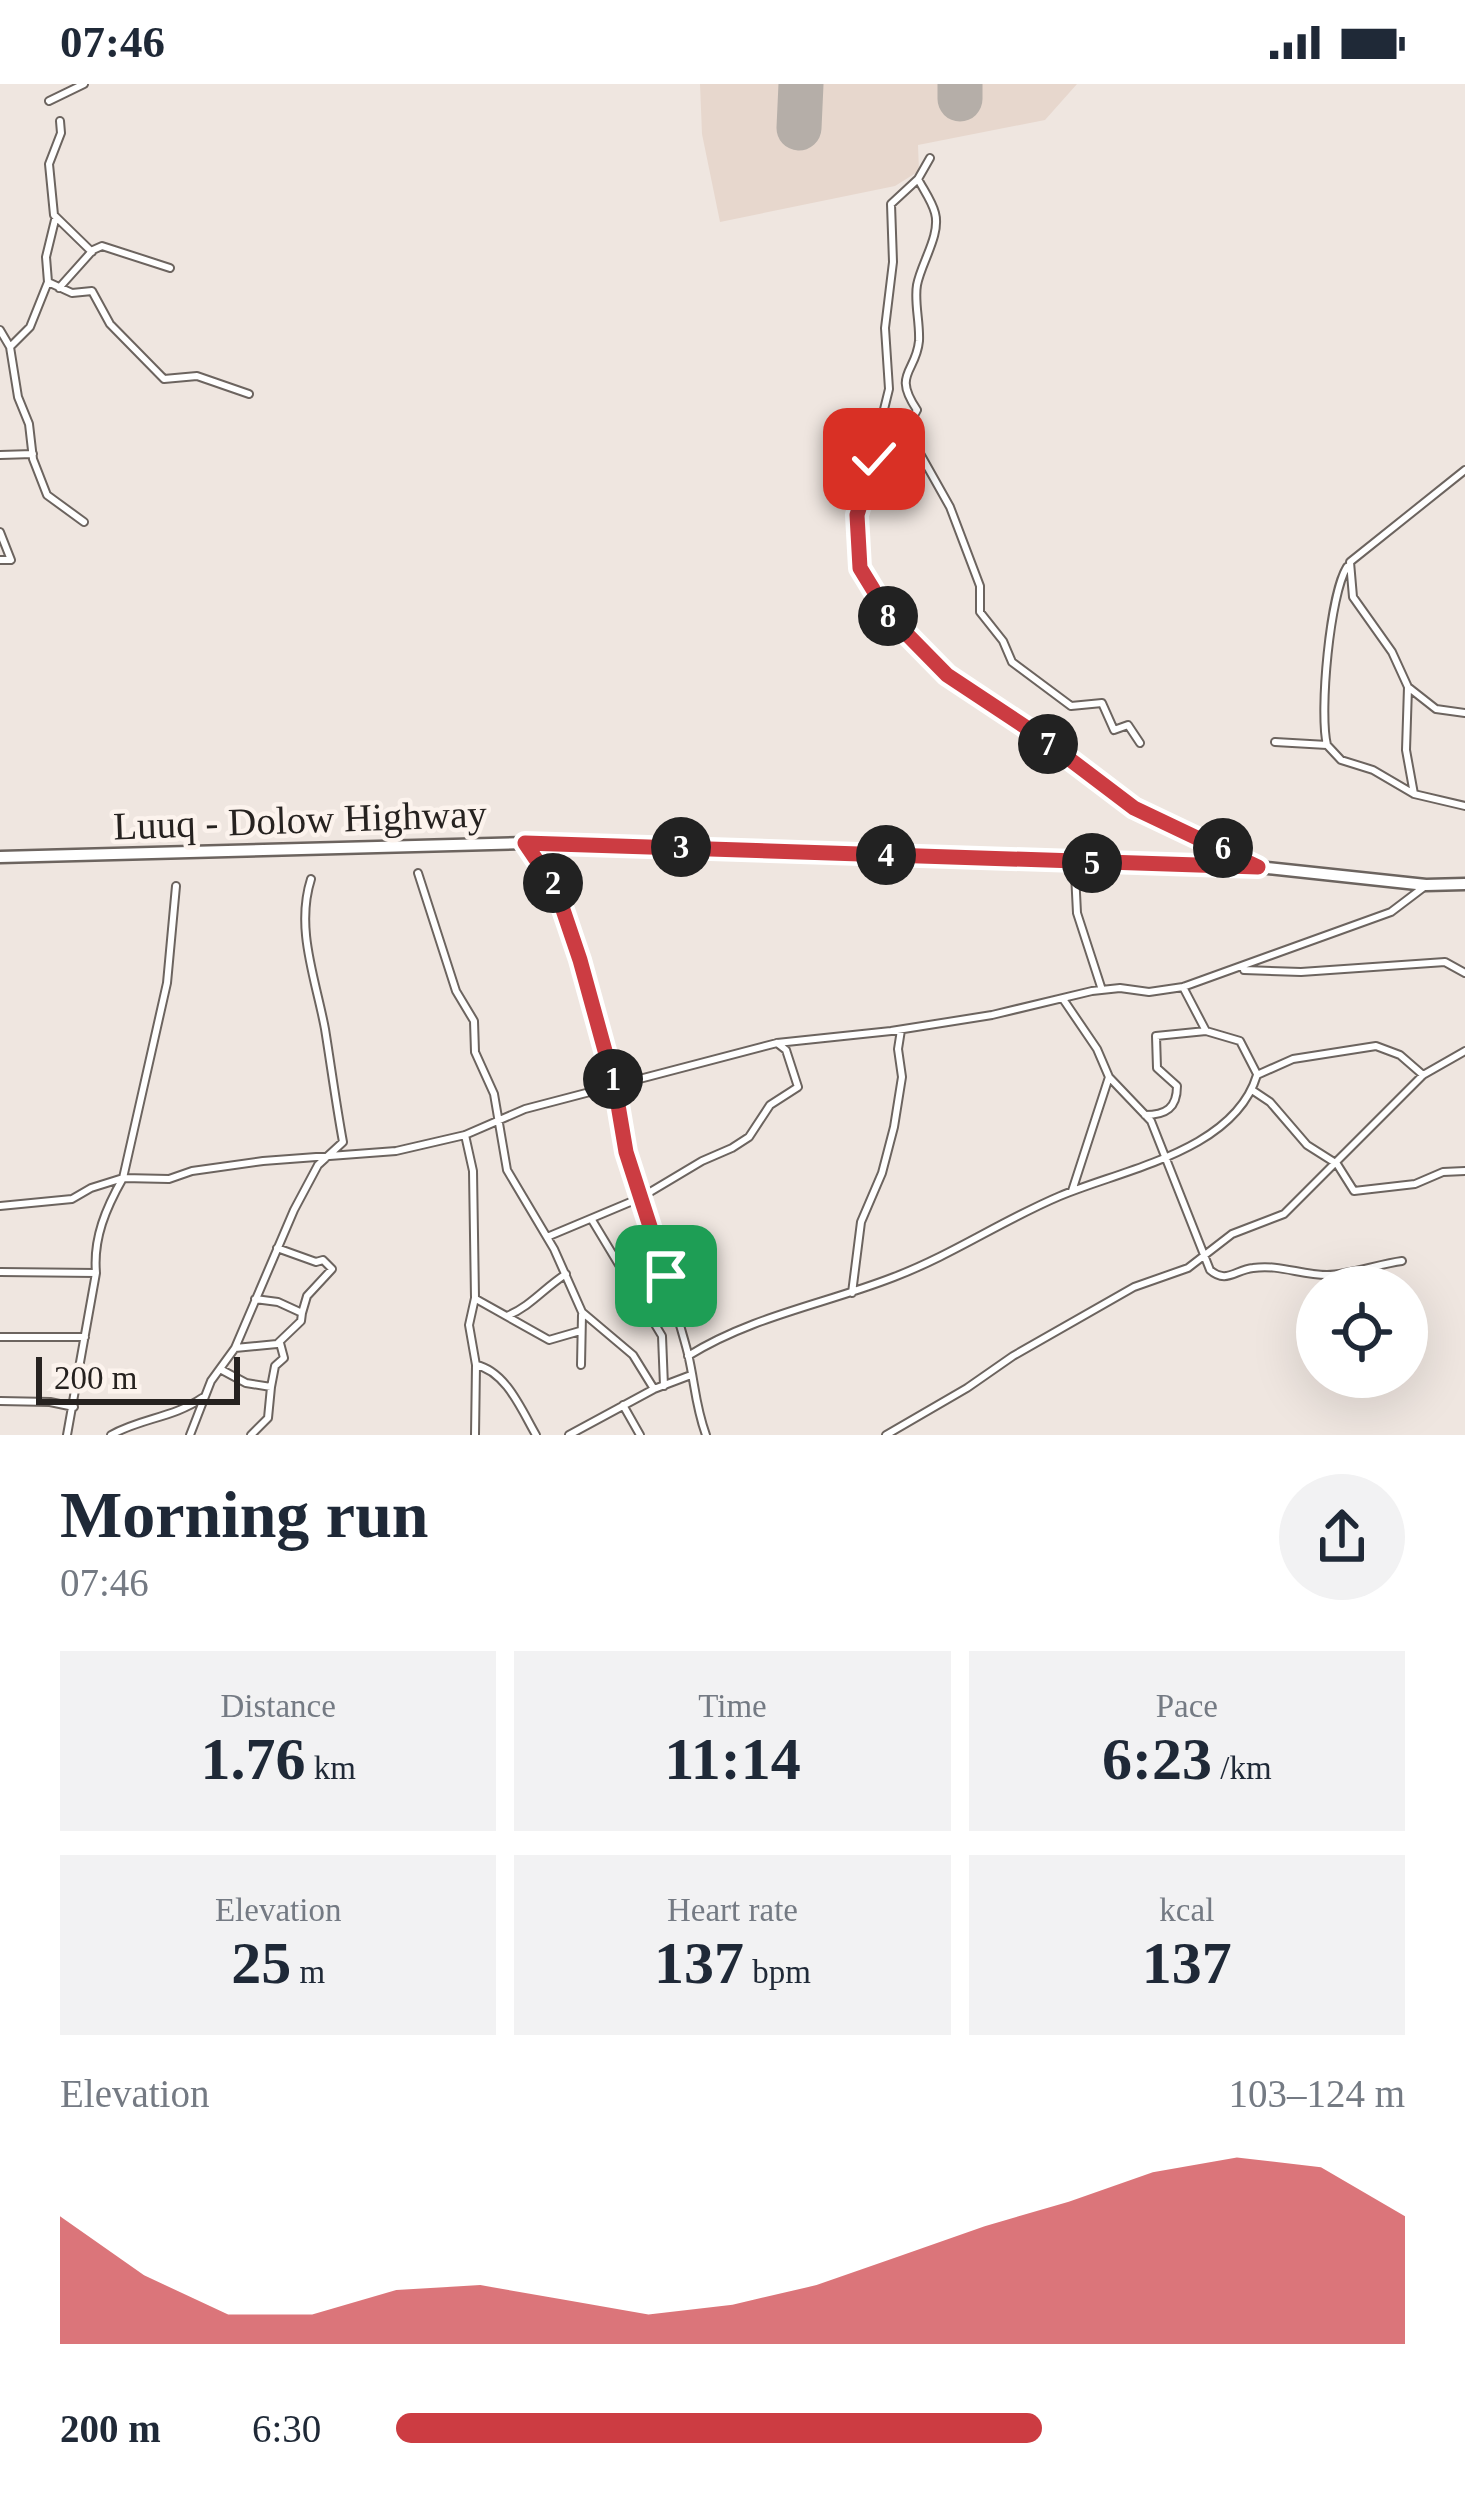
<!DOCTYPE html>
<meta charset="utf-8">
<style>
body{margin:0;font-family:"Times New Roman",serif;background:#f2f2f3;color:#1f2937;height:100vh;display:flex;flex-direction:column;font-size:45px;white-space:nowrap}
*{box-sizing:border-box;margin:0}
p{font-size:39px;color:#747a83}
.icon{flex:none;width:66px;height:66px;fill:none;stroke:currentColor;stroke-width:2;stroke-linecap:round;stroke-linejoin:round}
.map{position:relative;height:1351px;overflow:hidden}
.panel{display:flex;flex-direction:column;background:#fff;flex:1}
.panel>*{flex:none}
.fabs{position:absolute;left:1296px;top:1182px;display:grid;gap:24px}
.fabs a{display:grid;place-items:center;width:132px;height:132px;border-radius:50%;background:#fff;box-shadow:0 12px 48px #0002;font-size:60px}
.scale{position:absolute;left:36px;bottom:30px;width:204px;box-sizing:border-box;padding-left:12px;border:6px solid #262220;border-top:0;font-size:33px;line-height:42px;white-space:nowrap;color:#262220;-webkit-text-stroke:9px #fcf3ed;paint-order:stroke}
.pin{position:absolute;display:grid;place-items:center;width:102px;height:102px;color:#fff;margin:-51px;border-radius:24px;box-shadow:0 6px 18px #0006}
.km{position:absolute;width:60px;height:60px;margin:-30px;border-radius:50%;background:#222;color:#fff;font-size:33px;line-height:60px;text-align:center}
.round{display:grid;place-items:center;flex:none;width:126px;height:126px;border-radius:63px;background:#f2f2f3}
.head{display:flex;align-items:center;justify-content:space-between;height:204px;padding:0 60px}
h1{font-size:66px;font-weight:600;line-height:90px}
.figures{display:grid;grid-template-columns:repeat(3,1fr);gap:18px;height:204px;padding:12px 60px}
.figures div{display:grid;align-content:center;border-radius:0px;background:#f2f2f3;text-align:center}
.figures b{font-size:60px;font-weight:600}
.figures small{font-size:33px;font-weight:400}
.figures p{font-size:33px}
.chart{height:336px;padding:24px 60px}
.chart p{display:flex;justify-content:space-between}
.chart svg{width:100%;height:216px;margin-top:12px;fill:#cc3c42;opacity:.7}
ul{padding:0 60px;list-style:none;font-size:39px}
li{display:grid;grid-template-columns:192px 144px 1fr;align-items:center;height:90px}
li i{height:30px;border-radius:15px;background:#cc3c42}
.status{display:flex;justify-content:space-between;align-items:center;height:84px;padding:0 60px;background:#fff;direction:ltr}
.status svg{height:33px;fill:currentColor}
.map>svg:first-child{display:block}
.built{fill:#e7d7cd}
.lines{fill:none;stroke-linecap:round;stroke-linejoin:round}
.runway{stroke:#b5aea8;stroke-width:45}
.street-casing{stroke:#6c645f;stroke-width:10}
.primary-casing{stroke:#6c645f;stroke-width:15}
.street{stroke:#fff;stroke-width:6}
.primary{stroke:#fff;stroke-width:10}
.route-casing{stroke:#fff;stroke-width:24}
.route{stroke:#cc3c42;stroke-width:15}
.labels{text-anchor:middle;stroke-width:9;stroke-linejoin:round;paint-order:stroke}
.street-label{font-size:39px;fill:#262220;stroke:#fcf3ed}
</style>
<div class="status"><b>07:46</b><svg viewBox="0 0 49 12"><path d="M0 12V9h3v3zM5 12V6h3v6zM10 12V3h3v9zM15 12V0h3v12zM26 1h20v11H26zM47 4h2v5h-2z"/></svg></div>
<div class="map">
<svg width="1465" height="1351" viewBox="0 0 1465 1351">
<rect width="100%" height="100%" fill="#efe6e0"/>
<!-- built -->
<path class="built" d="M700 0H1077L1045 36 918 61 919 87 895 102 720 138 702 50Z"/>
<g class="lines">
<!-- runway -->
<path class="runway" d="M960 15V0
M799 44 801 0"/>
<!-- street casing -->
<g class="street-casing">
<path id="street" d="M49 17 84 0
M60 37 61 49 49 80 54 131 92 168
M930 74 918 95 891 120 893 178 885 244 889 305 858 431 860 485 890 533 947 591 1039 653 1134 724 1254 781
M918 95C923 105 932 117 935 129 941 151 921 179 917 201 914 218 920 238 919 257 916 289 892 289 917 326L910 339 914 359 950 423 980 502V528L1003 557 1012 578 1071 622 1102 619 1114 646 1128 641 1140 659
M55 136 46 173 48 198 72 209 92 207 110 240 164 295 197 292 249 310
M59 204 93 166 102 162 170 184
M0 246 10 263 18 313 29 340 33 375 47 411 84 438
M10 263 30 243 48 198
M0 371 33 370
M0 448 11 476H0
M1408 603 1392 568 1353 513 1350 478 1465 386
M1275 658 1327 661 1341 676 1373 686 1414 710 1406 666 1408 603 1436 625 1465 629
M1327 661C1319 628 1330 510 1347 483
M1414 710 1465 722
M527 762C590 842 603 970 626 1067 636 1112 656 1154 668 1199 674 1223 682 1246 688 1270 695 1299 695 1321 706 1351
M418 789 456 907 474 937 475 968 494 1010 507 1086 554 1165 582 1228 633 1271 654 1305
M1075 789 1077 829 1102 906
M1244 886 1301 888 1445 878 1465 889
M1183 903 1206 947 1240 957 1257 990
M1063 915 1097 965 1109 993 1072 1107
M1109 993 1151 1037 1210 1186C1226 1200 1235 1186 1253 1184 1279 1180 1301 1191 1327 1191 1349 1191 1379 1180 1402 1177
M1252 1006 1270 1018 1307 1061 1337 1080 1354 1107 1415 1100 1443 1088 1465 1087
M1145 1031C1166 1031 1177 1024 1177 1002L1157 984 1156 952 1206 947
M465 1051 473 1087 475 1214 469 1241 476 1281 475 1351
M0 1122 72 1115 91 1104 123 1094 169 1095 192 1087 263 1077 396 1067 465 1051 525 1025 777 959 891 947 992 931 1092 907 1120 904 1149 908 1183 903 1391 828 1424 803
M592 1136 662 1252 664 1302
M547 1153 640 1114 702 1077 732 1064 749 1053 770 1021 798 1003 786 966 777 959
M277 1164 316 1178 323 1176 332 1185 307 1212 302 1229
M0 1188 96 1189
M852 1209 861 1138 882 1089 894 1043 902 993 898 965 901 946
M476 1215 549 1256 580 1247
M507 1232C531 1222 544 1204 566 1190
M0 1253H85
M235 1264 277 1260 301 1237 302 1229 278 1218 255 1215
M688 1272C752 1232 825 1220 894 1193 952 1171 1003 1136 1060 1112 1124 1085 1234 1067 1257 991L1293 975 1376 962 1400 971 1423 991
M476 1281C506 1287 522 1327 536 1351
M581 1281 582 1231
M220 1285 246 1299 271 1303 275 1282 284 1274 280 1259
M0 1317 50 1318 74 1323
M623 1321 640 1351
M67 1351 96 1189C93 1154 106 1124 123 1094L167 899 176 802
M111 1351C141 1334 173 1334 202 1314
M190 1351 211 1297 235 1264 294 1126 318 1081 343 1058C336 1020 331 982 325 945 316 896 295 845 311 795
M251 1351 268 1334 271 1303
M569 1351 654 1305 691 1291
M886 1351 967 1304 1013 1272 1134 1203 1188 1184 1232 1150 1284 1130 1423 991 1465 967"/>
</g>
<!-- primary casing -->
<g class="primary-casing">
<path id="primary" d="M0 773 525 759 1258 783 1426 801 1465 800"/>
</g>
<!-- street -->
<use href="#street" class="street"/>
<!-- primary -->
<use href="#primary" class="primary"/>
</g>
<g class="lines">
<!-- route casing -->
<g class="route-casing">
<path id="route" d="M666 1192 626 1068 615 1003 580 876 556 805 525 759 1258 783 1134 724 1039 652 947 591 890 533 860 484 857 431 874 375"/>
</g>
<!-- route -->
<use href="#route" class="route"/>
</g>
<g class="labels">
<!-- street labels -->
<g class="street-label">
<text transform="translate(300 735) rotate(-2)" y="14">Luuq - Dolow Highway</text>
</g>
</g>
</svg>
<div class="fabs">
<a><svg class="icon" aria-label="locate" viewBox="0 0 24 24"><circle cx="12" cy="12" r="6"/><path d="M12 2v4M12 18v4M2 12h4M18 12h4"/></svg></a>
</div>
<div class="scale">200 m</div>
<div class="pin" style="left:666px;top:1192px;background:#1e9e55"><svg class="icon" aria-label="arrive" viewBox="0 0 24 24"><path d="M6 21V4h12l-3 4 3 4H6"/></svg></div>
<div class="pin" style="left:874px;top:375px;background:#d93025"><svg class="icon" aria-label="check" viewBox="0 0 24 24"><path d="M5 12l5 5 9-10"/></svg></div>
<b class="km" style="left:613px;top:995px">1</b>
<b class="km" style="left:553px;top:799px">2</b>
<b class="km" style="left:681px;top:763px">3</b>
<b class="km" style="left:886px;top:771px">4</b>
<b class="km" style="left:1092px;top:779px">5</b>
<b class="km" style="left:1223px;top:764px">6</b>
<b class="km" style="left:1048px;top:660px">7</b>
<b class="km" style="left:888px;top:532px">8</b>
</div>
<section class="panel">
<div class="head"><div><h1>Morning run</h1><p>07:46</p></div><a class="round"><svg class="icon" aria-label="share" viewBox="0 0 24 24"><path d="M12 15V3M7 8l5-5 5 5M5 13v7h14v-7"/></svg></a></div>
<div class="figures">
<div><p>Distance</p><b>1.76<small> km</small></b></div>
<div><p>Time</p><b>11:14</b></div>
<div><p>Pace</p><b>6:23<small> /km</small></b></div>
</div>
<div class="figures">
<div><p>Elevation</p><b>25<small> m</small></b></div>
<div><p>Heart rate</p><b>137<small> bpm</small></b></div>
<div><p>kcal</p><b>137</b></div>
</div>
<div class="chart"><p><span>Elevation</span>103–124 m</p>
<svg viewBox="0 0 160 44" preserveAspectRatio="none"><path d="M0 44V18L10 30L20 38L30 38L40 33L50 32L60 35L70 38L80 36L90 32L100 26L110 20L120 15L130 9L140 6L150 8L160 18V44z"/></svg>
</div>
<ul>
<li><b>200 m</b>6:30<i style="width:64%"></i></li>
</ul>
</section>
